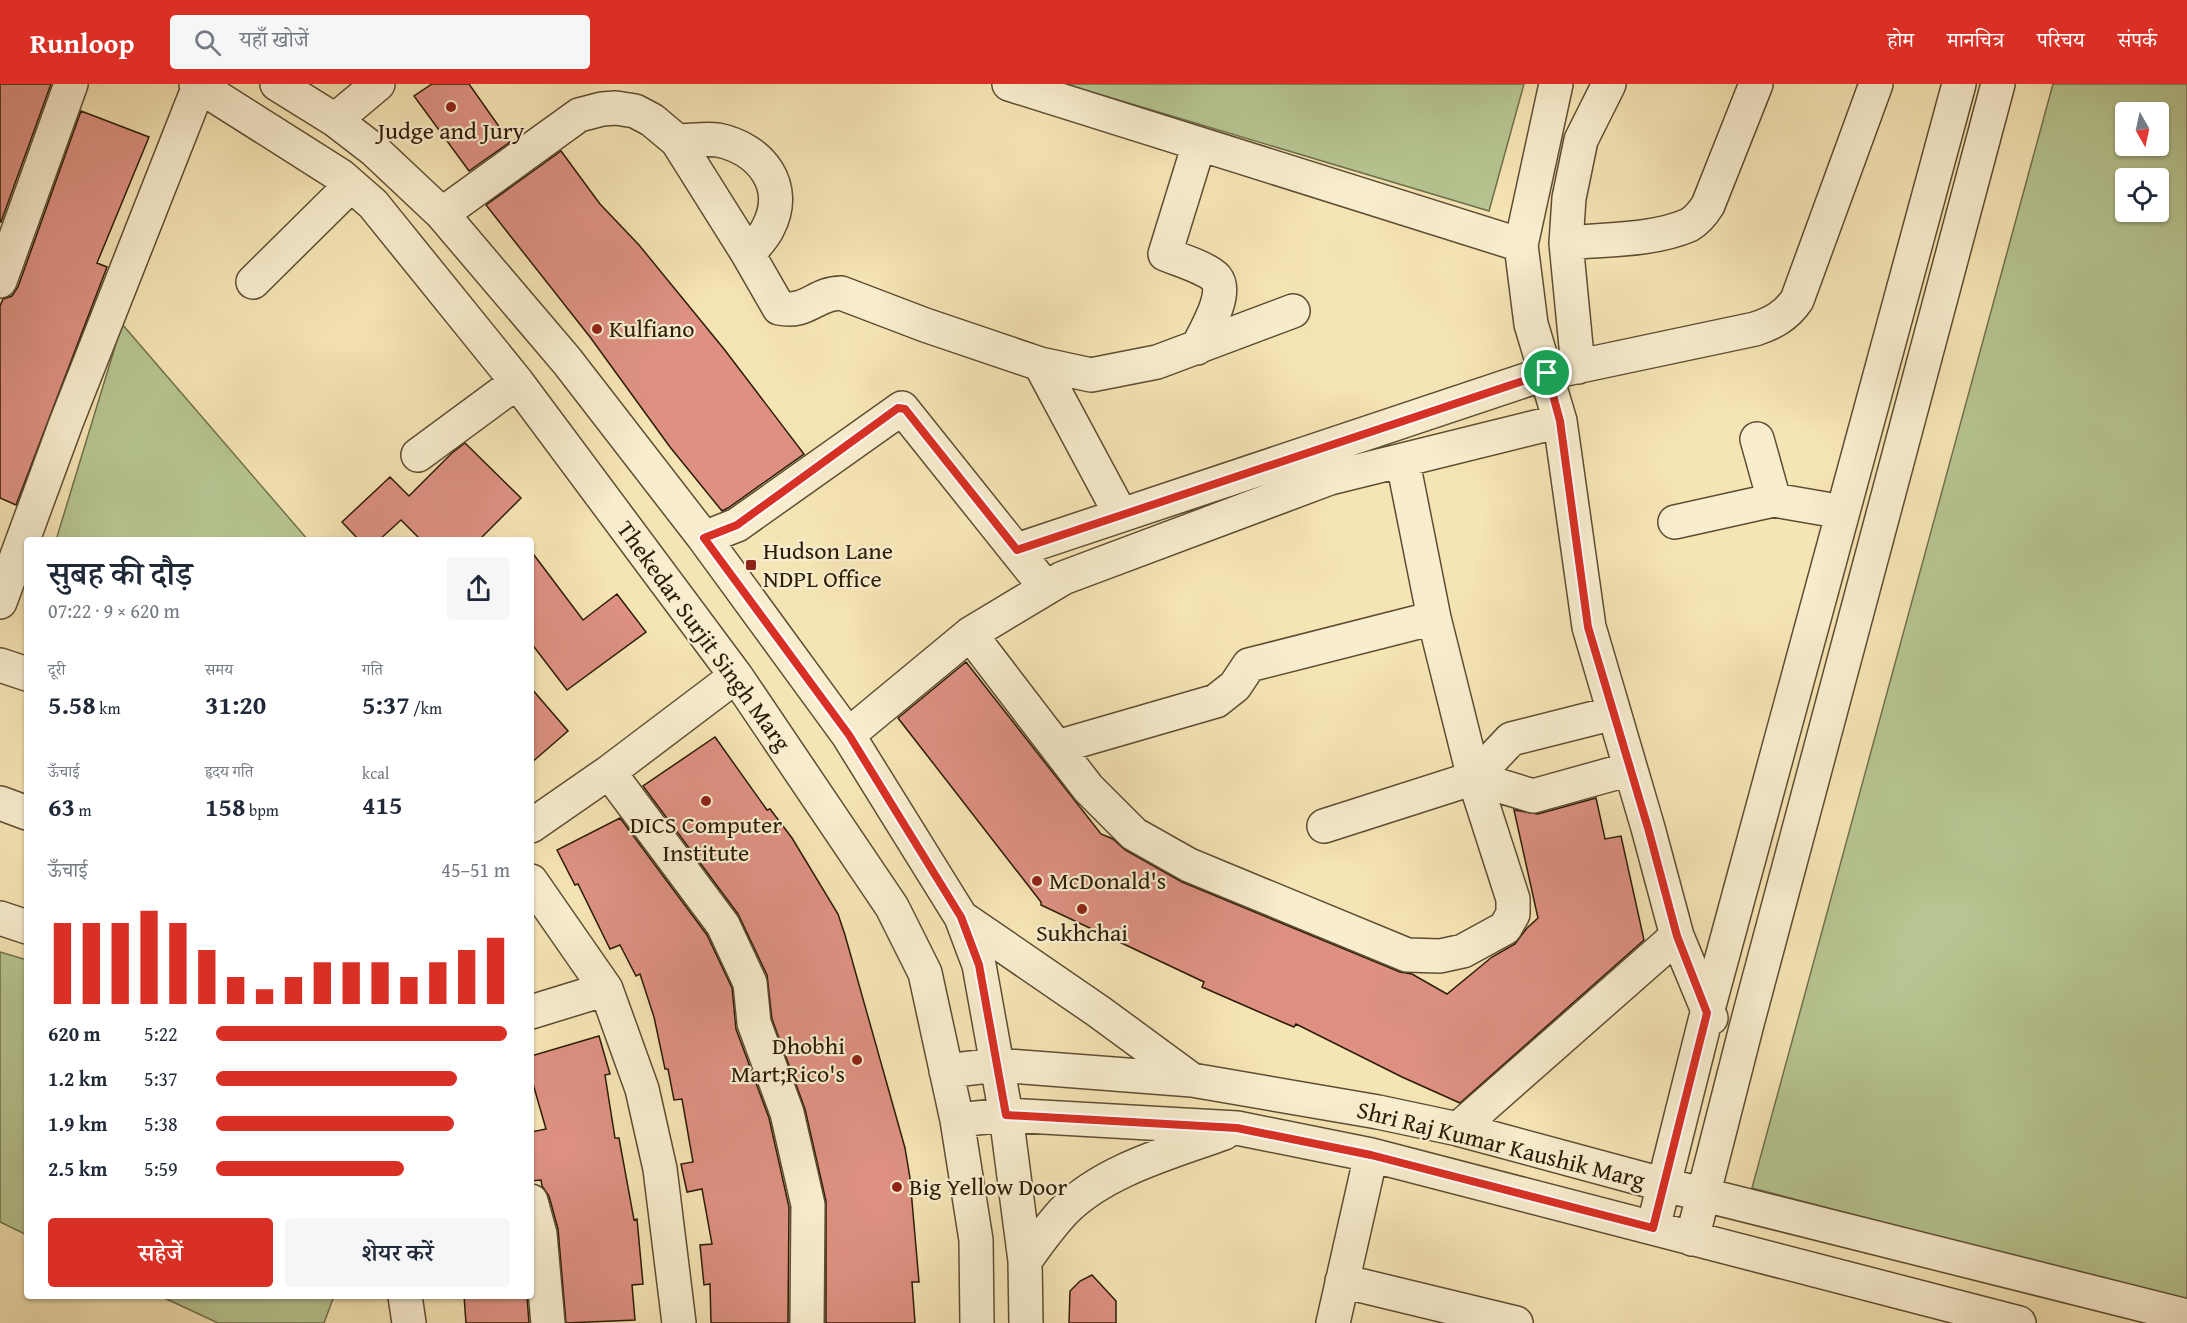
<!DOCTYPE html>
<html lang="hi">
<meta charset="utf-8">
<style>
body{margin:0;font-family:"Gentium Book Plus","Noto Serif Devanagari",serif;background:#f6f6f7;color:#1f2937;height:100vh;display:flex;flex-direction:column;font-size:22px;white-space:nowrap}
*{box-sizing:border-box;margin:0}
p{font-size:20px;color:#747a83}
.icon{flex:none;width:33px;height:33px;fill:none;stroke:currentColor;stroke-width:2;stroke-linecap:round;stroke-linejoin:round}
.map{position:relative;flex:1;overflow:hidden}
.side{position:absolute;left:24px;top:453px;width:510px;height:762px;display:flex;flex-direction:column;background:#fff;border-radius:6px;box-shadow:0 2px 4px #0004}
.side>*{flex:none}
.needle{width:39px;rotate:171deg}
.tools{position:absolute;left:2115px;top:18px;display:grid;gap:12px}
.tools a{display:grid;place-items:center;width:54px;height:54px;border-radius:6px;background:#fff;box-shadow:0 2px 4px #0004;font-size:30px}
.pin{position:absolute;display:grid;place-items:center;width:51px;height:51px;color:#fff;margin:-26px;border:3px solid #fff;border-radius:50%;box-shadow:0 2px 6px #0007}
.round{display:grid;place-items:center;flex:none;width:63px;height:63px;border-radius:6px;background:#f6f6f7}
.overview{display:flex;align-items:center;justify-content:space-between;height:102px;padding:0 24px}
h1{font-size:33px;font-weight:600;line-height:45px}
.figures{display:grid;grid-template-columns:repeat(3,1fr);gap:9px;height:102px;padding:6px 24px}
.figures div{display:grid;align-content:center}
.figures b{font-size:26px;font-weight:600}
.figures small{font-size:16px;font-weight:400}
.figures p{font-size:16px}
.chart{height:168px;padding:12px 24px}
.chart p{display:flex;justify-content:space-between}
.chart svg{width:100%;height:108px;margin-top:6px;stroke:#d93025;stroke-width:6}
.button{display:flex;gap:12px;margin-top:auto;padding:12px 24px}
.button a{flex:1;height:69px;border-radius:6px;background:#d93025;color:#fff;font-size:24px;font-weight:600;line-height:69px;text-align:center}
.button a+a{background:#f6f6f7;color:#1f2937}
ul{padding:0 24px;list-style:none;font-size:20px}
li{display:grid;grid-template-columns:96px 72px 1fr;align-items:center;height:45px}
li i{height:15px;border-radius:8px;background:#d93025}
header{display:flex;align-items:center;gap:36px;box-sizing:border-box;height:84px;padding:0 30px;background:#d93025;color:#fff}
header strong{font-size:28px}
nav{display:flex;gap:33px;margin-inline-start:auto;font-size:21px}
.search{width:420px;height:54px;background:#f6f6f7;display:flex;align-items:center;gap:15px;box-sizing:border-box;padding:0 21px;border-radius:6px;color:#747a83;font-size:22px}
.map>svg:first-child{display:block}
.green{fill:#b6c591;stroke:#71704c;stroke-width:1.5;fill-rule:evenodd}
.building{fill:#de9182;stroke:#2c1b06;stroke-width:1.5}
.lines{fill:none;stroke-linecap:round;stroke-linejoin:round}
.minor-casing{stroke:#5e4d32;stroke-width:36}
.minor{stroke:#f8edce;stroke-width:33}
.route-casing{stroke:#fff;stroke-width:12}
.route{stroke:#d93025;stroke-width:8}
.poi-dot{fill:#8f2418;stroke:#f8edce;stroke-width:2}
.labels{text-anchor:middle;stroke-width:4.5;stroke-linejoin:round;paint-order:stroke}
.poi-label{font-size:24px;fill:#2c1b06;stroke:#f8edce;text-anchor:start}
.street-label{font-size:24px;fill:#2c1b06;stroke:#f8edce}
</style>
<header>
<strong>Runloop</strong>
<div class="search"><svg class="icon" aria-label="search" viewBox="0 0 24 24"><circle cx="10" cy="10" r="6"/><path d="M15 15l6 6"/></svg>यहाँ खोजें</div>
<nav><a>होम</a><a>मानचित्र</a><a>परिचय</a><a>संपर्क</a></nav>
</header>
<div class="map">
<svg width="2187" height="1239" viewBox="0 0 2187 1239">
<rect width="100%" height="100%" fill="#f5e4b4"/>
<filter id="stains"><feTurbulence type="fractalNoise" baseFrequency=".00333" numOctaves="4"/><feColorMatrix values="0 0 0 0 .2 0 0 0 0 .09 0 0 0 0 .02 0 0 0 .5 -.17"/></filter>
<radialGradient id="worn" r=".72"><stop offset=".6" stop-color="#630" stop-opacity="0"/><stop offset="1" stop-color="#630" stop-opacity=".3"/></radialGradient>
<!-- green -->
<path class="green" d="M1065 0H1524L1489 127Z
M2053 0H2187V1218L1752 1104ZM2126 28H2158V62H2126ZM2126 94H2158V128H2126Z
M122 240 308 456H56Z
M0 868 27 876V1151L0 1138Z
M160 1212H334L324 1239H218Z"/>
<!-- building -->
<path class="building" d="M0 0H51L1 138H0Z
M432 0H469L510 58 469 87 414 12Z
M81 27 149 53 97 179 107 183 16 421 0 414V222L3 215 12 212 18 203Z
M561 67 600 120 639 161 724 265 804 370 728 424 722 427 670 363 590 253 486 121Z
M465 359 521 414 479 456H421L401 436 379 456H359L342 438 390 393 409 412 452 369Z
M531 467 583 536 617 510 646 548 567 606 531 559Z
M966 578 1101 750 1113 755 1125 766 1182 798 1400 888 1412 890 1447 910 1492 873 1515 860 1527 844 1538 834 1514 726 1538 730 1596 714 1605 755 1621 752 1644 856 1460 1019 1402 993 1296 940 1294 943 1282 938 1202 903 1204 898 1041 821V818L898 634Z
M531 604 568 647 531 679Z
M715 653 767 726 770 725 792 754 838 830 845 851 905 1064 910 1094 919 1198H912L915 1239H826V1117L805 1025 772 935 767 891 738 830 643 702Z
M620 734 707 851 732 904 736 945 769 1034 789 1123 788 1239H711L710 1200 704 1201 700 1161 712 1160 702 1105 687 1108 681 1080 693 1078 682 1015 674 1016 668 985H665L654 933 640 890 636 892 620 861 610 865 578 800 575 801 557 766Z
M599 952 610 990 605 991 615 1054H619L634 1136 637 1135 643 1200 632 1201 635 1236 566 1239 558 1145 549 1112 542 1102 541 1096 531 1097V1048L546 1045 531 993V972Z
M1092 1191 1116 1217V1239H1069L1070 1207 1080 1197Z
M464 1212H527L529 1239H466Z"/>
<g class="lines">
<!-- minor casing -->
<g class="minor-casing">
<path id="minor" d="M196 0 341 92 373 120 517 298 736 592 892 823 925 889 957 1036 976 1156 977 1239
M277 0 335 36 374 66 442 130 567 277 704 454 848 651 961 833 979 881 1006 1031 1025 1177 1026 1239
M1009 0 1521 161
M1556 0 1521 161 1531 240 1560 337 1589 543 1648 744 1677 852 1711 934
M335 36 378 0
M677 57C690 57 705 54 718 56 761 65 790 102 768 144 764 153 755 162 748 170
M442 130 579 31 602 25 616 24 635 27 652 36 677 57 748 170 779 224C807 230 816 209 841 209L925 241 1040 280 1091 291 1157 278 1293 227
M1566 159 1569 114 1581 56 1609 0
M0 197 71 0
M253 198 351 101
M1197 264C1204 249 1229 210 1216 194 1207 184 1177 175 1165 170L1199 60
M1040 280 1121 431
M1578 283 1566 159C1605 155 1652 157 1689 141 1698 136 1703 129 1708 121L1756 0
M1757 355 1774 416
M418 371 517 298
M1403 378 1434 534
M1675 438 1774 416 1843 428
M704 454 737 441 902 324 1046 504
M1017 466 1547 289 1755 245C1773 239 1786 232 1797 216L1876 0
M0 518 66 339 199 2
M970 550 1088 704 1134 750 1189 781 1407 871 1440 872 1463 867 1505 844 1513 830V815L1474 694
M0 581 27 590
M1614 629 1511 655 1474 694 1533 712 1630 685
M848 651 970 550 1063 494 1330 394 1560 337
M1057 663 1216 617 1235 602 1249 581 1434 534 1474 694 1324 742
M609 688 723 841 750 899 754 939 787 1029 808 1121 807 1239
M0 719 27 729
M531 742 609 688 736 592
M531 797 606 905 642 1005 660 1085 679 1239
M961 833 1098 927 1192 996
M0 834 27 843
M531 928 606 905
M946 987 997 981 1192 996 1378 1028 1458 1045 1665 1101 2187 1232
M957 1036 1006 1031 1237 1044 1371 1071 2019 1239
M1458 1045 1677 852
M531 1117 540 1150 548 1239
M1653 1144 1707 929 1959 0
M1692 1155 1747 940 1998 0
M1025 1177C1037 1160 1050 1142 1064 1127 1104 1086 1172 1068 1224 1049
M1342 1197 1516 1239
M405 1212 409 1239
M1333 1239 1371 1071"/>
</g>
<!-- minor -->
<use href="#minor" class="minor"/>
</g>
<g class="lines">
<!-- route casing -->
<g class="route-casing">
<path id="route" d="M1547 289 1560 337 1588 543 1648 744 1677 852 1707 929 1653 1144 1371 1071 1237 1044 1006 1031 979 881 961 833 849 651 704 454 737 441 898 324 905 325 1017 466Z"/>
</g>
<!-- route -->
<use href="#route" class="route"/>
</g>
<!-- markers -->
<g class="poi-dot">
<circle cx="451" cy="23" r="6"/>
<circle cx="597" cy="245" r="6"/>
<rect x="745" y="475" width="12" height="12" rx="3"/>
<circle cx="706" cy="717" r="6"/>
<circle cx="1037" cy="797" r="6"/>
<circle cx="1082" cy="825" r="6"/>
<circle cx="857" cy="976" r="6"/>
<circle cx="897" cy="1103" r="6"/>
</g>
<g class="labels">
<!-- poi labels -->
<g class="poi-label">
<text x="451" y="55" text-anchor="middle">Judge and Jury</text>
<text x="609" y="253">Kulfiano</text>
<text x="763" y="475">Hudson Lane<tspan x="763" dy="28">NDPL Office</tspan></text>
<text x="706" y="749" text-anchor="middle">DICS Computer<tspan x="706" dy="28">Institute</tspan></text>
<text x="1049" y="805">McDonald's</text>
<text x="1082" y="857" text-anchor="middle">Sukhchai</text>
<text x="845" y="970" text-anchor="end">Dhobhi<tspan x="845" dy="28">Mart;Rico's</tspan></text>
<text x="909" y="1111">Big Yellow Door</text>
</g>
<!-- street labels -->
<g class="street-label">
<text transform="translate(704 552) rotate(54)" y="8">Thekedar Surjit Singh Marg</text>
<text transform="translate(1501 1061) rotate(14)" y="8">Shri Raj Kumar Kaushik Marg</text>
</g>
</g>
<rect width="100%" height="100%" filter="url(#stains)"/>
<rect width="100%" height="100%" fill="url(#worn)"/>
</svg>
<div class="tools">
<a><svg class="needle" viewBox="-14 -14 28 28"><path d="M0-13l5 13h-10z" fill="#e53935"/><path d="M0 13l5-13h-10z" fill="#747a83"/></svg></a>
<a><svg class="icon" aria-label="locate" viewBox="0 0 24 24"><circle cx="12" cy="12" r="6"/><path d="M12 2v4M12 18v4M2 12h4M18 12h4"/></svg></a>
</div>
<div class="pin" style="left:1547px;top:289px;background:#1e9e55"><svg class="icon" aria-label="arrive" viewBox="0 0 24 24"><path d="M6 21V4h12l-3 4 3 4H6"/></svg></div>
<section class="side">
<div class="overview"><div><h1>सुबह की दौड़</h1><p>07:22 · 9 × 620 m</p></div><a class="round"><svg class="icon" aria-label="share" viewBox="0 0 24 24"><path d="M12 15V3M7 8l5-5 5 5M5 13v7h14v-7"/></svg></a></div>
<div class="figures">
<div><p>दूरी</p><b>5.58<small> km</small></b></div>
<div><p>समय</p><b>31:20</b></div>
<div><p>गति</p><b>5:37<small> /km</small></b></div>
</div>
<div class="figures">
<div><p>ऊँचाई</p><b>63<small> m</small></b></div>
<div><p>हृदय गति</p><b>158<small> bpm</small></b></div>
<div><p>kcal</p><b>415</b></div>
</div>
<div class="chart"><p><span>ऊँचाई</span>45–51 m</p>
<svg viewBox="0 0 160 44" preserveAspectRatio="none"><path d="M5 44V11M15 44V11M25 44V11M35 44V6M45 44V11M55 44V22M65 44V33M75 44V38M85 44V33M95 44V27M105 44V27M115 44V27M125 44V33M135 44V27M145 44V22M155 44V17"/></svg>
</div>
<ul>
<li><b>620 m</b>5:22<i style="width:99%"></i></li>
<li><b>1.2 km</b>5:37<i style="width:82%"></i></li>
<li><b>1.9 km</b>5:38<i style="width:81%"></i></li>
<li><b>2.5 km</b>5:59<i style="width:64%"></i></li>
</ul>
<div class="button"><a>सहेजें</a><a>शेयर करें</a></div>
</section>
</div>
